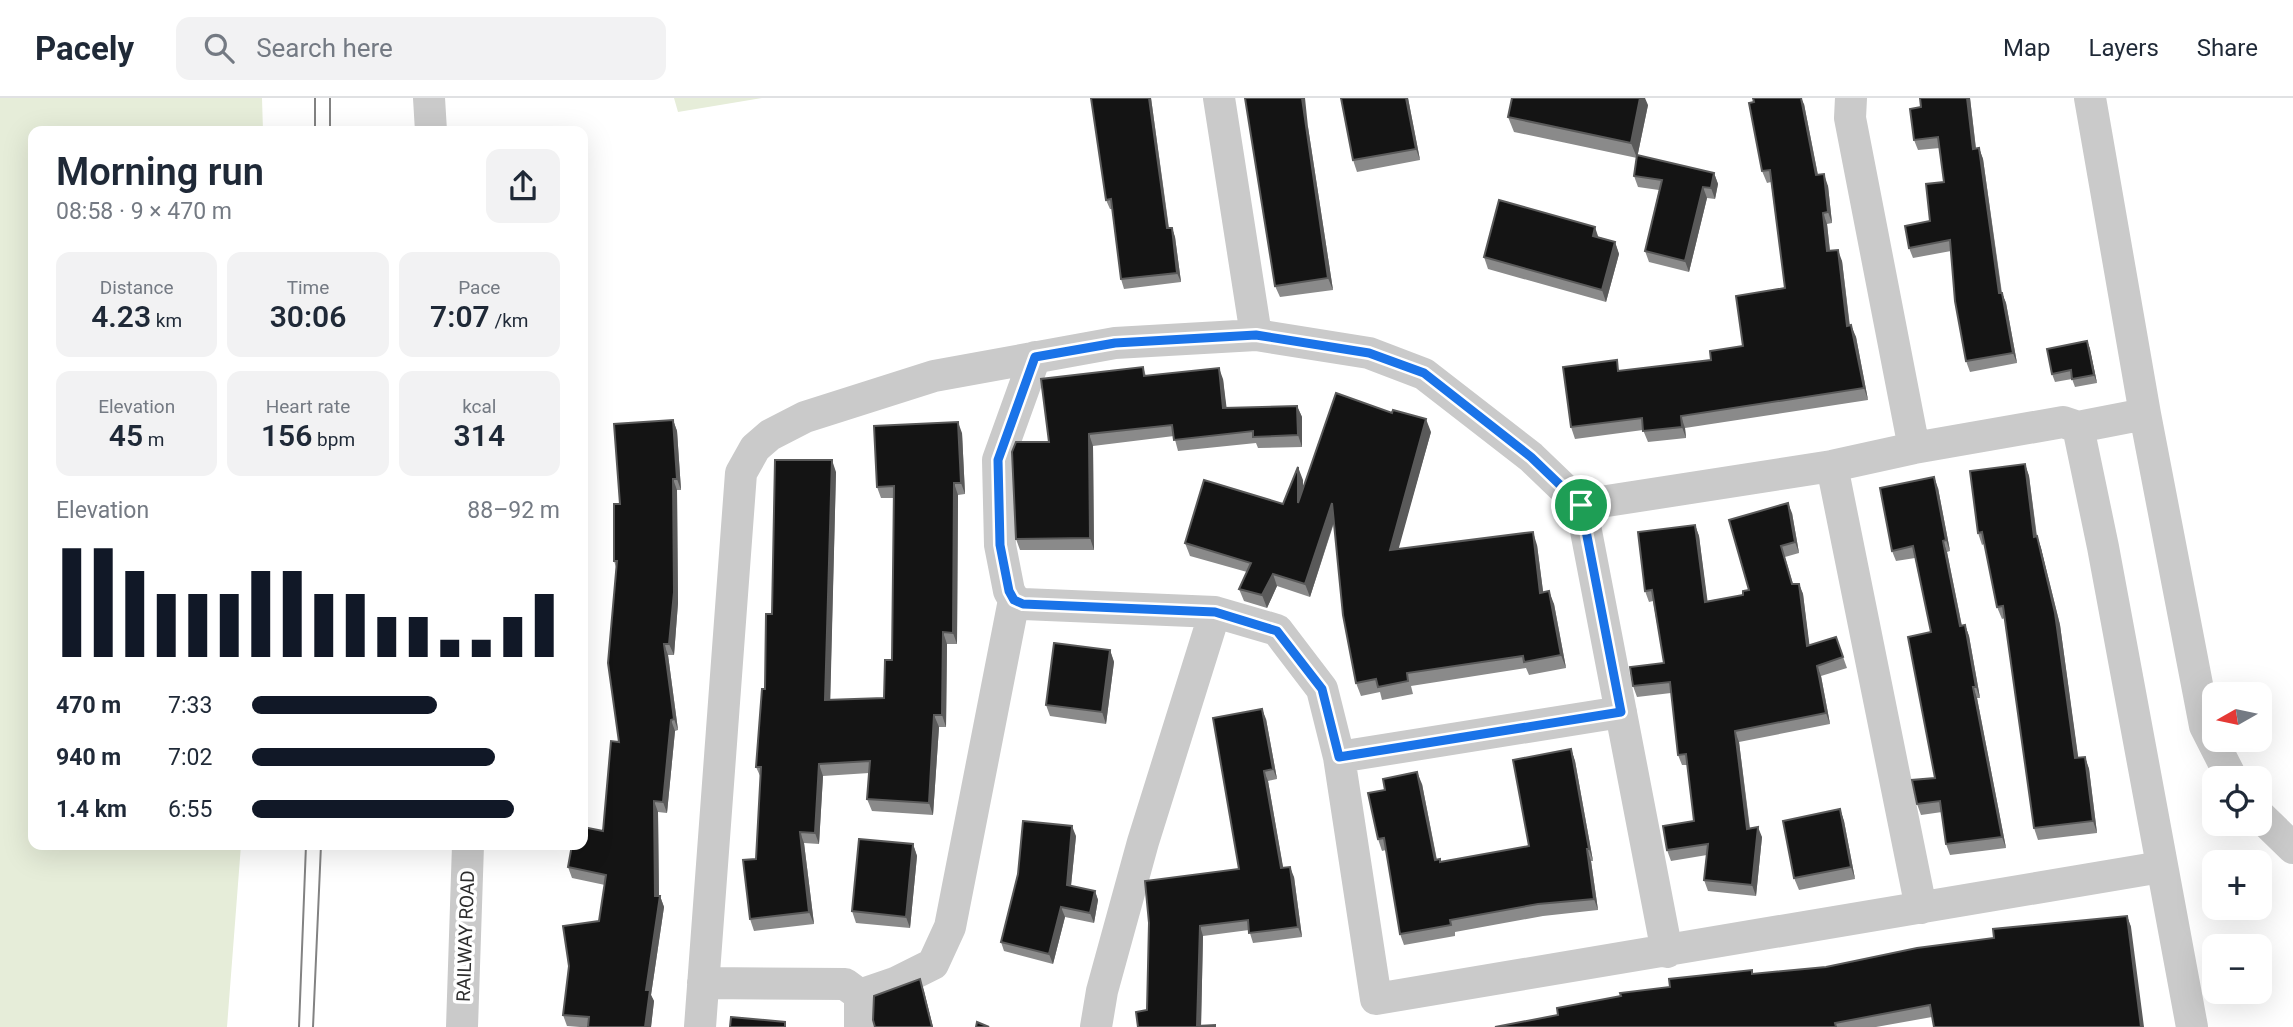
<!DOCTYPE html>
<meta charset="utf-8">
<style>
body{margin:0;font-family:Roboto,sans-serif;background:#f2f2f3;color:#1f2937;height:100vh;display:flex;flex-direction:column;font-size:26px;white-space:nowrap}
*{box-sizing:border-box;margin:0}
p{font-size:23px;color:#747a83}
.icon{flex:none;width:38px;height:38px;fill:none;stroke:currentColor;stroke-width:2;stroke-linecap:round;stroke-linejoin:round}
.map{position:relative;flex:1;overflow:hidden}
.panel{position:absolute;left:28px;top:28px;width:560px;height:724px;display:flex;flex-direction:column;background:#fff;border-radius:14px;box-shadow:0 7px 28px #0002}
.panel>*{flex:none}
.needle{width:46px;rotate:261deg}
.buttons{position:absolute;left:2202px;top:584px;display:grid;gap:14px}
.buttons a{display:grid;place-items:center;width:70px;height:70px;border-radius:14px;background:#fff;box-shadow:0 7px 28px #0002;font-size:35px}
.pin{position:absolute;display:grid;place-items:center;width:60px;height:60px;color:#fff;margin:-30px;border:4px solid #fff;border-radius:50%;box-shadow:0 2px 7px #0007}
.round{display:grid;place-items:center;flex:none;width:74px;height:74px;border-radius:14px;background:#f2f2f3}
.head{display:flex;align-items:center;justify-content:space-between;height:119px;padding:0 28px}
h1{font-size:38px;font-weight:600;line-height:52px}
.metrics{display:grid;grid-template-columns:repeat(3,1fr);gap:10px;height:119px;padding:7px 28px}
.metrics div{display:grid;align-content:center;border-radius:14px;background:#f2f2f3;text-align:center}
.metrics b{font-size:30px;font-weight:600}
.metrics small{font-size:19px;font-weight:400}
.metrics p{font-size:19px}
.chart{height:196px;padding:14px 28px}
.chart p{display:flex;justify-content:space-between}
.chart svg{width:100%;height:126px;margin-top:7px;stroke:#111827;stroke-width:6}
ul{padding:0 28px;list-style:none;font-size:23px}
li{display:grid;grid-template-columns:112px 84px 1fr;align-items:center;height:52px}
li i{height:18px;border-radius:9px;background:#111827}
header{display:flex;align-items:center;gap:42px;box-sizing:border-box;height:98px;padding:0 35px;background:#fff;border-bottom:2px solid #e0e1e3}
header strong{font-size:33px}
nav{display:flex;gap:38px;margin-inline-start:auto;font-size:24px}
.search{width:490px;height:63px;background:#f2f2f3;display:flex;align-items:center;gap:18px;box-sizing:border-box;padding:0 24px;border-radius:14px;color:#747a83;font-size:26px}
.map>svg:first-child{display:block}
.green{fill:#e6edd9}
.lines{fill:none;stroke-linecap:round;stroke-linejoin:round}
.minor{stroke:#cacaca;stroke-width:32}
.tram{stroke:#828282;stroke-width:2}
.wall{fill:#8a8a8a}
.shaded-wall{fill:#5a5a5a}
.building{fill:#141414;stroke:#5a5a5a;stroke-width:2}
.route-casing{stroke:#fff;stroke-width:14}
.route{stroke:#1a73e8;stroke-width:9}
.labels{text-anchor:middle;stroke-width:7;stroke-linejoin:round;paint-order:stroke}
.street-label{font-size:19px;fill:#2d2d2d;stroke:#fff}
</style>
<header>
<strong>Pacely</strong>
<div class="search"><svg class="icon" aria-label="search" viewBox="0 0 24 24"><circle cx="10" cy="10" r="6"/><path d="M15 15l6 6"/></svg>Search here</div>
<nav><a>Map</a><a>Layers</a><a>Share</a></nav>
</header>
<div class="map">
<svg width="2293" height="929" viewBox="0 0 2293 929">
<rect width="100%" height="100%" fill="#fff"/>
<!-- green -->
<path class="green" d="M0 0H262L263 33H33V747H241L227 929H0Z
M674 0H762L678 14Z"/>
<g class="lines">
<!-- minor -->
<path class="minor" d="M429 0 431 33
M1219 0 1256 237
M1851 0 1850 20 1914 350
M2090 0 2145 316 2205 628 2232 681
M1035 259 998 362 1000 447 1009 493 1014 502 1023 506 1215 514 1277 532 1322 591 1339 659 1376 901 2161 769
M2078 329 2145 316
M1832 368 1921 810
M1581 407 1667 854
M1339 659 1621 614
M2259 717 2293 750
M703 885 845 886 860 897
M860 897 895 885 933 866 950 829 1014 502
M860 897V929
M462 929 468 747
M700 929 741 375 755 350 770 337 805 319 934 278 1115 245 1256 237 1369 255 1424 276 1531 359 1581 407 1832 368 1914 350 2063 324 2078 329 2103 449 2192 929
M1096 929 1102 893 1143 744 1215 514"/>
<!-- tram -->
<path class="tram" d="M315 0V33
M330 0V33
M299 929 306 747
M313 929 321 747"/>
</g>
<!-- wall -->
<path class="wall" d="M1151 0 1169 130H1172L1175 139 1181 184 1124 191 1121 181 1112 111H1110L1106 102Z
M1341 0H1408L1420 62 1357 74 1353 62Z
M1970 0 1976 50H1979L1983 61 2002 195 2006 205 2017 265 1970 274 1966 263 1951 153 1913 160 1909 150 1930 123 1944 84 1940 50 1918 52 1914 42 1921 9Z
M1804 6 1818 77 1828 88 1832 125 1827 126 1830 152 1842 163 1850 228 1856 239 1868 302 1685 330 1686 340 1648 344 1643 332 1575 341 1571 329 1620 273 1711 262 1743 248 1785 190 1771 84 1767 85 1762 73Z
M1648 7 1637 60 1514 34 1508 19Z
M1308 29 1333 192 1280 199 1275 188Z
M1714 75 1718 86 1715 101 1707 100 1689 174 1649 164 1645 153 1659 92 1638 89 1634 78Z
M1599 139 1615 144 1619 156 1606 204 1488 171 1484 159Z
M2087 243 2090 251 2097 285 2075 289 2072 281 2055 284 2052 276Z
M1143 269 1146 278 1223 281 1226 310 1297 308 1302 319V349L1258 350 1256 345 1178 353 1174 338 1093 348 1094 452H1020L1016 441 1049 344Z
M673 322 677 333 681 392H677L678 505 674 557H668L678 632 675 633 667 715 658 714 659 798H660L664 809 651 897 654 903 651 929H580L567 928 563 917 599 823 605 787 572 780 568 769 603 733 619 644 616 469 614 463 620 406Z
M1431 334 1398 450 1537 447 1543 494 1554 506 1566 570 1529 577 1526 570 1411 588 1413 596 1382 602 1380 594 1361 598 1356 585 1334 425 1310 499 1277 488 1267 510 1244 503 1239 491 1247 474 1190 458 1185 445 1283 406 1303 382V392Z
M962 335 965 396 958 397 957 546H947L946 629H939L933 717 872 713 867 701 869 675 823 678 819 746 804 745 814 826 754 833 750 821 756 761 761 680 756 669 772 516 836 374 830 602 884 600 892 562 894 400H881L877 389Z
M2025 366 2029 378 2037 438 2041 450 2060 527 2078 660 2085 659 2089 671 2097 735 2038 742 2034 730 2005 520 2002 521 1997 509 1984 446 1982 447 1978 435Z
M1938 390 1950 453 1947 454 1962 528 1965 527 1969 538 1980 600H1977L2006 750 1950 757 1946 746 1942 714 1921 717 1917 706 1935 680 1931 534 1915 460 1896 463 1892 453Z
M1792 415 1799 455 1785 459 1793 486H1799L1803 496 1809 547 1836 539 1847 570 1821 578 1830 626 1739 644 1750 730 1762 739 1756 798 1708 793 1704 782 1707 757 1671 763 1667 752 1694 723 1687 667H1682L1678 657 1671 595 1637 599 1633 588 1664 565 1653 503 1649 504 1645 493 1695 427 1699 438 1707 503 1743 497 1749 492Z
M1110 552 1114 564 1106 626 1050 618 1046 607Z
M1266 621 1277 681 1268 683 1283 770 1294 779 1302 839 1253 845 1249 832 1203 838 1201 928 1216 929H1138L1147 912 1149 825 1239 771Z
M1571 651 1575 663 1593 763H1591L1598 812 1543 818 1455 834V838L1404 847 1400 836 1386 752 1382 753 1378 741 1422 686 1437 762 1441 764 1529 748Z
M1840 711 1844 723 1855 781 1799 792 1794 780Z
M1076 738 1071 788 1095 793 1098 802 1094 825 1065 819 1053 866 1004 853 1001 844Z
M913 746 917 758 910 830 856 825 852 813Z
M2127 818 2131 829 1932 919 1876 929H1495L1558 917 1670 889 1752 872 1753 876 1826 869Z"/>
<!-- shaded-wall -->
<path class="shaded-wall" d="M1149 0H1151L1170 140 1167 130Z
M1302 0H1305L1308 29 1333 192 1328 180Z
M1406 0H1408L1420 62 1416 51Z
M1640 0H1645L1648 7 1637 60 1631 45Z
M1801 0 1804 6 1820 88 1816 77Z
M1967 0H1970L1977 61 1973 51Z
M1979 50 1983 61 2003 206 1999 195Z
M1714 75 1718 86 1715 101 1711 90Z
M1824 76 1828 88 1832 125 1828 114Z
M1703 89 1707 100 1689 174 1685 163Z
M1823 115 1827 126 1831 164 1827 153Z
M1595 129 1599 141 1593 138Z
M1172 130 1175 139 1181 184 1177 175Z
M1615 144 1619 156 1606 204 1602 192Z
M1838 152 1842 163 1851 240 1847 228Z
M2002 195 2006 205 2017 265 2013 255Z
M1851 227 1856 239 1868 302 1864 290Z
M2087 243 2090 251 2097 285 2094 277Z
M1219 270 1223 281 1228 321 1223 310Z
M1297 308 1302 319V349L1298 337Z
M1681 318 1685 330 1686 340 1682 329Z
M1426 321 1431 334 1395 464 1390 452Z
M673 322 677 333 681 392 677 381Z
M958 324 962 335 965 396 961 385Z
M1089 336 1093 348 1094 452 1090 440Z
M832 362 836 374 830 613 825 602Z
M2025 366 2029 378 2038 450 2034 439Z
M1298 369 1303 382V417L1298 405Z
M1934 379 1938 390 1950 453 1946 442Z
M673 381 677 392 678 505 674 557 669 546Z
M954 385 958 397 957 546 953 535Z
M1332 405 1336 417 1310 499 1305 486Z
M1788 405 1792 415 1799 455 1795 444Z
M1695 427 1699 438 1709 514 1705 504Z
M1533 434 1537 447 1545 508 1540 495Z
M2037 438 2041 450 2060 527 2080 672 2075 660Z
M1943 443 1947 454 1964 539 1960 528Z
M1273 476 1277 488 1267 510 1262 497Z
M1799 486 1803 496 1811 559 1807 548Z
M1549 493 1554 506 1566 570 1561 557Z
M1965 527 1969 538 1980 600 1976 589Z
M943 534 947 546 946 629 942 617Z
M664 546 668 557 678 632 674 621Z
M1110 552 1114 564 1106 626 1102 614Z
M1817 568 1821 578 1830 626 1826 615Z
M1973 589 1977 600 2006 750 2002 739Z
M1262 611 1266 621 1277 681 1273 671Z
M934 617 939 629 933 717 929 705Z
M671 622 675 633 667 715 663 704Z
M1735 633 1739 644 1751 742 1747 731Z
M1571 651 1575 663 1593 763 1589 751Z
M2085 659 2089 671 2097 735 2093 723Z
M819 666 823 678 819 746 815 735Z
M1264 673 1268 683 1285 780 1281 770Z
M1417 674 1422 686 1439 774 1435 762Z
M654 703 658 714 659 805 660 798 664 809 651 897 654 903 651 929H645L646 892 655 798Z
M1840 711 1844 723 1855 781 1851 769Z
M1072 728 1076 738 1070 797 1067 787Z
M1758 729 1762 739 1756 798 1752 787Z
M800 734 804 745 814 826 809 814Z
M913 746 917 758 910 830 906 819Z
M1587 751 1591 763 1598 812 1594 801Z
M1290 769 1294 779 1302 839 1298 829Z
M1095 793 1098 802 1094 825 1090 815Z
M1061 809 1065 819 1053 866 1049 856Z
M2127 818 2131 829 2144 929H2141Z
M1200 828 1203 838 1201 929H1197Z
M920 881 924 893 933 929H932Z"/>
<!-- building -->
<path class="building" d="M1091 0H1149L1167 130H1172L1177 175 1121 181 1111 101 1106 102Z
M1245 0H1302L1328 180 1275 188Z
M1341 0H1406L1416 51 1353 62Z
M1512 0H1640L1631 45 1508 19Z
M1753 0H1801L1816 77 1824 76 1828 114 1823 115 1827 153 1838 152 1847 228 1851 227 1864 290 1681 318 1682 329 1643 333 1642 320 1571 329 1563 269 1617 262 1618 273 1711 262 1710 253 1743 248 1736 198 1785 190 1770 72 1762 73 1749 5 1754 4Z
M1920 0H1967L1973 51 1979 50 1999 195H2002L2013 255 1966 263 1955 203 1950 142 1909 150 1905 128 1930 123 1926 86 1944 84 1938 39 1914 42 1910 11 1921 9Z
M1637 57 1714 75 1711 90 1703 89 1685 163 1645 153 1662 82 1634 78Z
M1499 102 1595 129 1593 138 1615 144 1602 192 1484 159Z
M2087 243 2094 277 2072 281 2071 272 2052 276 2047 251Z
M1143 269 1144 278 1219 270 1223 310 1297 308 1298 337 1253 339V333L1174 342 1172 327 1089 336 1090 440 1016 441 1012 354 1016 344H1049L1041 281Z
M1336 295 1392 315 1393 312 1426 321 1390 452 1533 434 1540 495 1549 493 1561 557 1524 564 1523 558 1407 575 1408 583 1378 589 1376 581 1356 585 1343 517 1332 405 1305 486 1273 476 1262 497 1239 491 1251 465 1185 445 1204 382 1283 406 1298 369V405Z
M673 322 677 381H673L674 494 669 546H664L674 621 671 622 663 704 654 703 655 798H660L646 892H650L645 929H588L589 919 563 917 569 868 563 828 599 823 606 777 568 769 572 747H583V729L603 733 611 643 619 644 608 565 617 463H614V406H620L614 326Z
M958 324 961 385H954L953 535 943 534 942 617H934L929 705 867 701 870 663 819 666 815 735 800 734 809 814 750 821 743 762 756 761 761 669H756L762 591H765L766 516H772L775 362H832L825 602 884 600 885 562H892L894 388 877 389 874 328Z
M2025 366 2034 439 2037 438 2055 515 2075 660 2085 659 2093 723 2034 730 2003 508 1997 509 1982 434 1978 435 1970 373Z
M1934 379 1946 442 1943 443 1960 528 1965 527 1976 589H1973L2002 739 1946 746 1940 703 1917 706 1912 682 1935 680 1908 539 1931 534 1913 448 1892 453 1880 390Z
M1788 405 1795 444 1781 448 1792 486H1799L1807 548 1836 539 1843 559 1817 568 1826 615 1735 633 1747 731 1758 729 1752 787 1704 782 1708 746 1667 752 1663 728 1694 723 1686 656 1678 657 1670 584 1633 588 1630 569 1664 565 1652 492 1645 493 1638 434 1695 427 1705 504 1743 497V493L1749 492 1729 422Z
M1054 545 1110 552 1102 614 1046 607Z
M1262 611 1273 671 1264 673 1281 770 1290 769 1298 829 1249 835 1248 822 1200 828 1197 928 1215 927V929H1138L1136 914 1147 912 1149 825 1145 783 1239 771 1213 620Z
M1571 651 1589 751H1587L1594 801 1538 806 1450 822 1451 827 1400 836 1384 740 1378 741 1368 695 1385 692 1383 681 1417 674 1435 762 1440 761V764L1529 748 1513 662Z
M1840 711 1851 769 1794 780 1783 723Z
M1023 723 1072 728 1067 787 1095 793 1090 815 1061 809 1049 856 1001 844 1018 776Z
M859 741 913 746 906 819 852 813Z
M2127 818 2141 929H1934L1930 907 1835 925 1836 929H1495L1558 917 1557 910 1621 898 1620 895 1670 889 1669 881 1752 872V876L1826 869 1917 850 1994 840 1993 831Z
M920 881 932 929H875L873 922 874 898Z
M731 919 785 924V929H730Z
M977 924 989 929H976Z"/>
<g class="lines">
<!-- route casing -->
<g class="route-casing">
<path id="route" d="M1256 237 1369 255 1424 275 1531 359 1581 407 1621 614 1339 659 1322 591 1277 533 1215 514 1023 506 1014 502 1009 493 1000 447 998 362 1035 259 1115 245Z"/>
</g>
<!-- route -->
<use href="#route" class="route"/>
</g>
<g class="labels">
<!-- street labels -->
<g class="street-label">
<text transform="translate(465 838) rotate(-88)" y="7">RAILWAY ROAD</text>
</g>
</g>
</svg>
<div class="buttons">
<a><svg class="needle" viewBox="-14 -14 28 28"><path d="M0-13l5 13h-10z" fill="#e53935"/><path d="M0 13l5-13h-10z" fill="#747a83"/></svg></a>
<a><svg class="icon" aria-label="locate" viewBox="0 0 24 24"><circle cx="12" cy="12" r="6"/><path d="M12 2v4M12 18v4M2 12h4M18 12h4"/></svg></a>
<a>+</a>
<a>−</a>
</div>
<div class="pin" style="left:1581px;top:407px;background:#1e9e55"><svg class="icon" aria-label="arrive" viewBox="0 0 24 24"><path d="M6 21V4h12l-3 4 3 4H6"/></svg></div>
<section class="panel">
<div class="head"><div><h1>Morning run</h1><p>08:58 · 9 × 470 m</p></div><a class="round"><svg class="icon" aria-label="share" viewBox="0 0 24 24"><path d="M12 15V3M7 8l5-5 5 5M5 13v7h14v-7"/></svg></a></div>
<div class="metrics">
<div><p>Distance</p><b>4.23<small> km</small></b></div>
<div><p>Time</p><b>30:06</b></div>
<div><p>Pace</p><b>7:07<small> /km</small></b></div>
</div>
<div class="metrics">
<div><p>Elevation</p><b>45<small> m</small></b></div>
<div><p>Heart rate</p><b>156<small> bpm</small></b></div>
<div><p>kcal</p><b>314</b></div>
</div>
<div class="chart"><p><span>Elevation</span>88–92 m</p>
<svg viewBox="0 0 160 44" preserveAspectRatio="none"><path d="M5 44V6M15 44V6M25 44V14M35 44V22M45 44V22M55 44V22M65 44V14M75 44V14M85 44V22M95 44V22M105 44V30M115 44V30M125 44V38M135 44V38M145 44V30M155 44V22"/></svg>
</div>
<ul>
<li><b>470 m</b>7:33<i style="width:60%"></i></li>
<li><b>940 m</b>7:02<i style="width:79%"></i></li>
<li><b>1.4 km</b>6:55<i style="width:85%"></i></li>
</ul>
</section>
</div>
